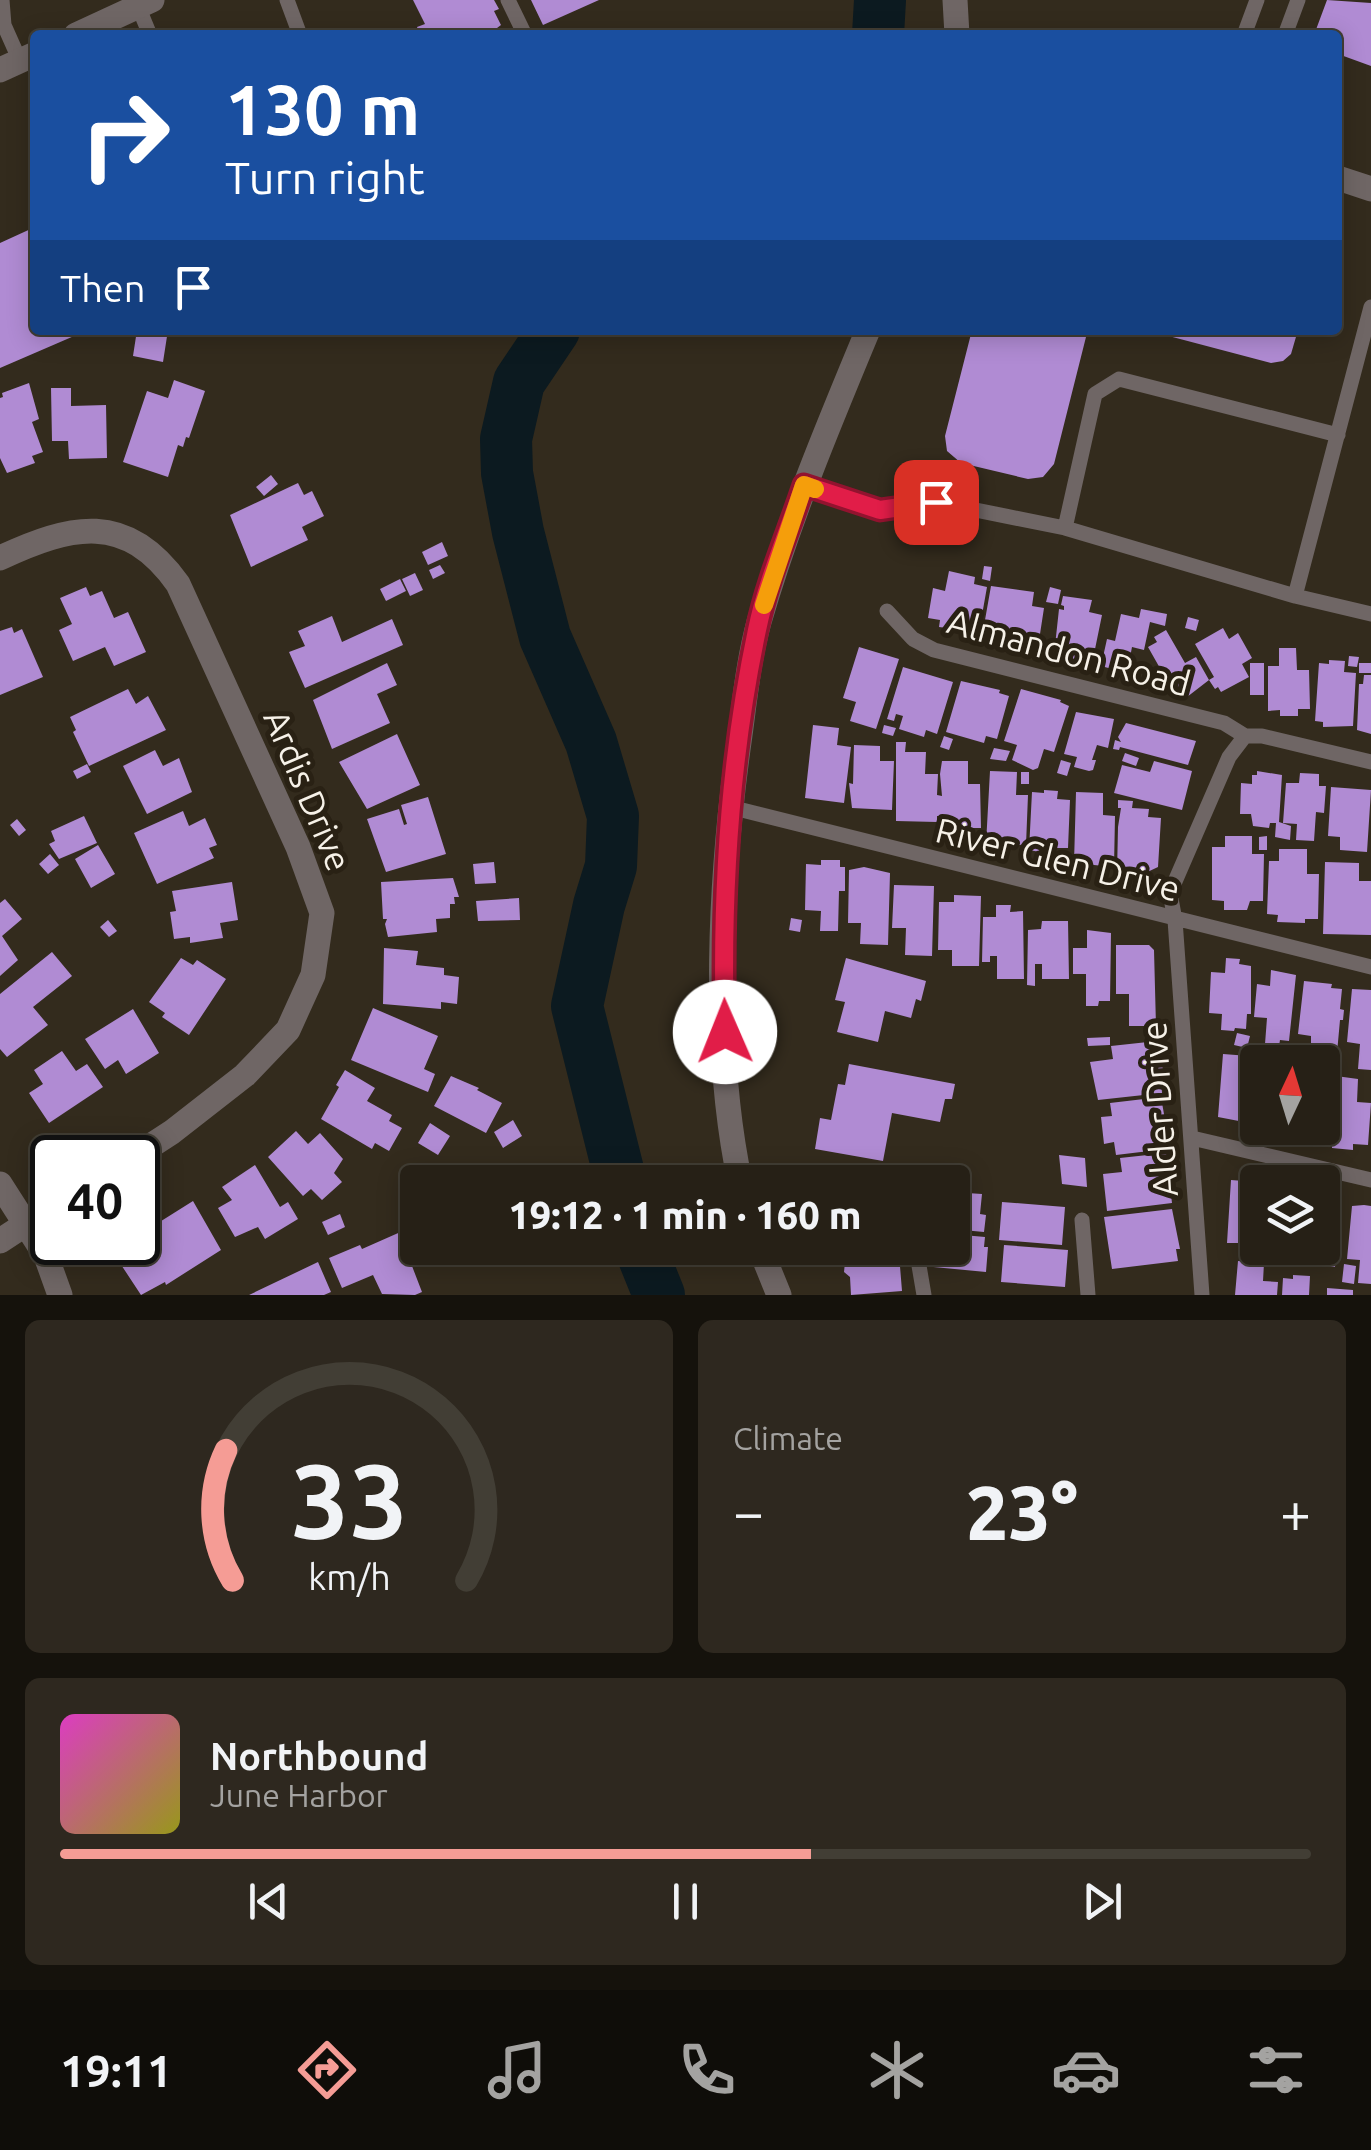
<!DOCTYPE html>
<html lang="en">
<head>
<meta charset="utf-8">
<style>
  body { margin:0; font-family:Ubuntu,sans-serif; background:#2e281f; color:#f1f3f6; height:100vh; display:flex; flex-direction:column; font-size:38px; white-space:nowrap }
  * { box-sizing:border-box; margin:0 }
  p { font-size:32px; color:#a4a3a1 }
  .icon { flex:none; width:55px; height:55px; fill:none; stroke:currentColor; stroke-width:2; stroke-linecap:round; stroke-linejoin:round }
  .map { position:relative; height:1295px; overflow:hidden }
  .side { display:flex; flex-direction:column; gap:25px; padding:25px; background:#15120c; flex:1 }
  .side>* { flex:none }
  .hud { position:absolute; left:30px; top:30px; width:1312px; height:305px; border-radius:10px; box-shadow:0 5px 25px #0003,0 0 0 2px #423e35; background:#1a4fa0; color:#fff; overflow:hidden }
  .needle { width:65px; rotate:4deg }
  .controls { position:absolute; left:1240px; top:1045px; display:grid; gap:20px }
  .controls a { display:grid; place-items:center; width:100px; height:100px; border-radius:10px; background:#262016; box-shadow:0 5px 25px #0003,0 0 0 2px #423e35; font-size:50px }
  .speed { position:absolute; left:30px; top:1135px; display:flex; gap:20px; font-size:50px; font-weight:700; text-align:center }
  .speed>* { display:grid; place-content:center; width:130px; height:130px; border-radius:50%; background:#262016; box-shadow:0 5px 25px #0003,0 0 0 2px #423e35; line-height:1 }
  .speed .limit { border:5px solid #111; border-radius:15px; background:#fff; color:#111 }
  .pin { position:absolute; display:grid; place-items:center; width:85px; height:85px; color:#fff; margin:-42px; border-radius:20px; box-shadow:0 5px 15px #0006 }
  .me { position:absolute; width:110px; margin:-55px; rotate:359deg; stroke-linejoin:round; filter:drop-shadow(0 0 8px #0008) }
  .turn { display:flex; align-items:center; gap:35px; height:210px; padding:0 30px; font-size:45px }
  .turn .icon { width:130px; height:130px; stroke-width:2.5 }
  .turn b { display:block; font-size:70px; line-height:85px }
  .then { display:flex; align-items:center; height:95px; padding:0 30px; background:#0003; gap:20px; font-size:38px }
  .big { font-size:75px; font-weight:800; line-height:1.1 }
  .side .widget { flex:1; display:flex; flex-direction:column; justify-content:center; gap:15px; min-width:0; padding:0 35px; border-radius:15px; background:#2e281f }
  .side .dial { align-items:center; gap:0 }
  .dial svg { height:260px; overflow:visible; fill:none; stroke:#423e35; stroke-width:7; stroke-linecap:round; text-anchor:middle }
  .dial text { fill:#f1f3f6; stroke:none }
  .song { display:flex; align-items:center; gap:30px }
  .cover { width:120px; height:120px; border-radius:15px; background:linear-gradient(135deg,hsl(310 70% 55%),hsl(60 70% 35%)) }
  .played { height:10px; border-radius:5px; background:linear-gradient(90deg,#f59c95 60%,#423e35 60%) }
  .keys { display:flex; justify-content:space-around; direction:ltr }
  .heat { display:flex; justify-content:space-between; align-items:center; font-size:55px; direction:ltr }
  .side .tiles { flex:1; display:grid; gap:25px; grid-template-columns:1fr 1fr }
  .widget:last-child { grid-column:span 2 }
  .trip { position:absolute; left:400px; top:1165px; width:570px; height:100px; border-radius:10px; background:#262016; box-shadow:0 5px 25px #0003,0 0 0 2px #423e35; font-weight:800; line-height:100px; text-align:center }
  .tabs { display:flex; height:160px; justify-content:space-around; align-items:center; background:#0f0d09; color:#a4a3a1 }
  .tabs .icon { width:70px; height:70px }
  .tabs .on { color:#f59c95 }
  .tabs b { font-size:45px; color:#f1f3f6 }
  .map>svg:first-child { display:block }
  .lines { fill:none; stroke-linecap:round; stroke-linejoin:round }
  .river { stroke:#0c1a20; stroke-width:52 }
  .building { fill:#b08bd3 }
  .service { stroke:#6f6665; stroke-width:15 }
  .minor { stroke:#6f6665; stroke-width:25 }
  .tertiary { stroke:#6f6665; stroke-width:25 }
  .route-casing { stroke:#92132f; stroke-width:25 }
  .route { stroke:#e11d48; stroke-width:18 }
  .slow { stroke:#f59e0b; stroke-width:18 }
  .labels { text-anchor:middle; dominant-baseline:central; stroke-width:10; stroke-linejoin:round; paint-order:stroke }
  .street-label { font-size:35px; fill:#f6f1e8; stroke:#292114 }
</style>
</head>
<body>
<div class="map">
<svg width="1371" height="1295" viewBox="0 0 1371 1295">
  <rect width="100%" height="100%" fill="#332b1d"/>
  <g class="lines">
    <path class="river" d="M878,35L880,0
      M554,330L519,382L506,439L507,473L518,532L545,637L591,742L613,816L611,866L599,905L577,1006L621,1182
      M640,1248L659,1295"/>
  </g>
  <path class="building" d="M413,0H494L499,9L494,11L501,25L497,28L500,35H420L417,27L425,24Z
    M531,0H599L543,25Z
    M1327,0L1371,3V66L1338,54V35H1314Z
    M35,227V330H88L0,368V243Z
    M137,330H168L163,362L133,356Z
    M972,330H1099L1086,337L1054,464L1043,477L1028,479L961,463L947,451L945,436Z
    M1146,330H1298L1291,354L1283,361L1271,363Z
    M174,380L205,391L189,438L186,437L183,447L178,445L168,477L123,462L147,391L168,398Z
    M29,383L39,419L32,422L43,452L32,456L35,463L7,473L0,458V398L3,397L2,393Z
    M51,388H71V406L106,405L107,458L69,459L68,441H52Z
    M271,475L278,484L264,496L256,487Z
    M298,483L304,495L312,491L324,516L302,527L308,540L251,567L230,515Z
    M442,542L448,556L428,565L422,552Z
    M440,565L445,573L433,579L429,570Z
    M984,566L992,567L990,581L982,579Z
    M949,571L975,577L974,584L987,587L979,632L939,627L940,620L928,618L933,588L945,591Z
    M415,573L423,590L410,596L402,579Z
    M400,579L406,591L386,601L380,589Z
    M991,586L1034,592L1032,606L1044,608L1038,647L1024,645L1021,649L992,644L993,639L982,637Z
    M86,587L90,596L102,591L114,618L128,612L146,652L114,666L105,647L73,661L59,630L72,624L60,598Z
    M1050,587L1061,590L1058,604L1046,602Z
    M1063,596L1092,600L1089,612L1102,615L1094,654L1082,652L1081,660L1054,655L1059,609L1064,610V606L1061,605Z
    M1141,609L1167,614L1165,626L1150,622L1144,650L1132,647L1127,673L1101,666L1107,639L1115,641L1121,614L1139,618Z
    M332,616L342,642L392,619L403,645L305,688L289,652L305,646L298,631Z
    M1188,617L1199,620L1196,631L1185,628Z
    M12,627L14,633L22,629L43,677L0,695V631Z
    M1223,628L1229,639L1238,633L1252,658L1242,664L1249,677L1221,692L1218,687L1215,689L1209,680L1214,677L1195,644Z
    M1166,630L1185,663L1196,657L1209,680L1187,697L1184,691L1174,693L1148,647L1157,642L1154,637Z
    M859,647L899,659L876,729L850,721L856,702L843,698Z
    M1279,648H1296L1297,670H1309L1310,709H1298V716H1280V710L1268,711V666H1279Z
    M1349,656L1359,657L1357,667L1348,666Z
    M1329,660L1345,661L1344,672L1356,673L1353,726L1323,727V722L1315,721L1319,663L1329,664Z
    M387,663L397,685L377,694L390,723L332,749L313,700Z
    M1250,663H1264V695H1250Z
    M1359,663H1371V673H1359Z
    M903,667L953,682L937,734L926,730L924,737L899,729L903,716L896,714L894,721L887,719Z
    M1364,675H1371V734L1357,730L1359,684H1363Z
    M961,681L1000,690L999,693L1009,696L997,739L986,736L984,743L946,732Z
    M128,689L136,704L148,696L166,730L89,766L73,732L76,730L70,717Z
    M1021,689L1061,700L1060,702L1069,706L1054,752L1044,749L1038,768L1033,770L1012,760L1017,745L1004,741Z
    M1076,712L1114,719L1108,748L1097,745L1092,760H1096L1093,770L1089,771L1074,767L1077,757L1064,754Z
    M1126,723L1196,741L1188,765L1120,747L1119,750L1113,749L1115,740L1121,742L1118,737Z
    M813,725L839,728L837,745L851,747L844,803L805,798Z
    M884,725L896,728L893,736L882,733Z
    M397,734L420,785L367,809L339,762Z
    M944,736L953,739L949,750L940,747Z
    M896,742H906L905,752H926L925,774H938L937,795L942,796L940,774L942,761H968V784H980L981,828H943L942,816H937V822L896,821Z
    M854,745L880,746V761H894L892,810L852,808L849,783L853,784Z
    M994,748L1010,751L1006,761L990,759Z
    M155,750L163,766L179,758L192,792L147,814L123,766Z
    M1125,753L1139,758L1136,766L1122,761Z
    M1061,760L1071,763L1067,776L1057,773Z
    M1154,761L1192,771L1182,810L1114,793L1122,765L1150,772Z
    M87,764L91,772L77,779L73,771Z
    M990,771L1017,772L1016,795H1028L1026,845L986,844Z
    M1257,771L1282,775L1279,822L1291,826L1290,840L1275,837L1276,823H1270L1269,828L1253,826L1251,814H1240L1241,783L1252,784V775H1257Z
    M1021,772H1029V784H1021Z
    M1300,773L1319,774V786H1326L1324,813L1316,812L1314,841L1296,840L1297,824L1283,823L1286,783H1299Z
    M1331,787L1371,790L1367,852L1340,850V837L1328,836Z
    M1044,790L1058,791L1057,799L1070,800L1068,848H1056V855L1029,850L1032,792L1044,793Z
    M1076,792L1103,793V815L1115,816L1114,867L1074,863Z
    M428,797L446,854L386,872L367,819L399,809L404,825L407,824L401,805Z
    M1118,800L1133,801L1132,808L1149,809L1148,817L1161,818L1158,867L1141,875V879L1121,878V873H1117L1118,827L1121,808H1118Z
    M183,811L189,826L205,818L217,845L209,848L214,858L157,884L134,833Z
    M84,816L97,843L59,859L49,844L55,841L51,831Z
    M17,819L26,830L19,836L10,825Z
    M1225,836H1252V854H1264L1263,901H1250L1247,910H1224V901L1212,900V847H1225Z
    M1267,836V850H1259V837Z
    M98,845L115,874L91,888L75,859Z
    M1279,849H1307V874H1319L1318,919H1305V923L1277,922L1278,915L1267,914L1269,861H1279Z
    M50,854L59,865L48,874L39,864Z
    M821,860H840V867H845V891H839L838,931H820L821,911L805,910L806,864L821,865Z
    M494,862L496,883L475,884L473,864Z
    M1325,862L1359,863V881H1371V935L1323,934Z
    M864,867L890,873L888,945L860,944L861,923H848L849,870Z
    M453,878L459,897H454L455,904H450V918L436,919L437,932L388,937L385,924L387,919H383L381,882Z
    M232,882L238,920L220,923L223,938L190,943V937L174,939L170,912L176,911L172,891Z
    M894,885L934,886L932,956L905,955L906,928H892Z
    M954,895L981,896L979,966H952V950H938L939,902H954Z
    M519,898L520,920L478,921L476,901Z
    M5,899L22,919L2,936L18,960L0,976V903Z
    M996,905H1011L1010,912L1023,911L1024,979H997V956H990V962H982L983,917H996Z
    M791,918L802,920L800,932L789,930Z
    M108,920L117,931L109,937L100,927Z
    M1042,921H1068L1069,979H1042V964H1035V986L1027,985L1028,930L1041,929Z
    M1087,930L1111,933L1110,1001H1099L1098,1006H1086V974H1073V948H1087Z
    M1116,945H1149L1154,950L1156,1026H1129V994H1116Z
    M384,948L418,951L416,965L444,968V975L459,977L457,1004L441,1002V1009L383,1004Z
    M52,952L72,976L33,1007L48,1025L7,1057L0,1049V994Z
    M181,958L193,965L197,960L226,979L189,1035L162,1017L165,1013L149,1002Z
    M846,958L926,981L921,1001L916,999L911,1018L885,1011L878,1042L837,1032L845,1002L835,1000Z
    M1226,958L1240,959L1239,964L1251,966V1014H1247L1246,1029L1235,1028L1234,1031L1221,1030L1222,1014L1209,1013L1211,972L1225,973Z
    M1271,970L1296,975L1289,1041L1280,1040L1279,1046L1265,1044L1267,1018L1254,1017L1257,984L1270,986Z
    M1304,981L1332,984L1331,988L1342,989L1340,1009L1344,1010L1343,1020H1340L1337,1053L1325,1052L1324,1057L1311,1056V1036L1298,1034Z
    M1352,989L1371,990V1070L1358,1069L1360,1044L1347,1042Z
    M373,1008L438,1036L424,1069L435,1074L428,1092L351,1060Z
    M133,1009L159,1053L126,1074L118,1060L105,1069L85,1039Z
    M1237,1033L1250,1036L1247,1048L1234,1045Z
    M1110,1037V1045L1088,1046L1087,1038Z
    M1157,1041L1165,1079L1161,1080L1162,1093L1098,1100L1090,1062L1113,1059L1111,1046Z
    M62,1051L76,1071L87,1064L103,1087L49,1123L29,1093L43,1084L34,1070Z
    M1223,1054L1249,1056L1247,1074L1258,1075V1118L1244,1117V1122L1218,1117Z
    M849,1064L955,1084L952,1099H945L940,1122L892,1113L883,1161L815,1149L820,1118L831,1120L838,1084L845,1085Z
    M345,1070L375,1088L367,1101L392,1115L389,1121L402,1128L389,1151L375,1143L372,1149L321,1119L339,1087L336,1085Z
    M451,1076L479,1088L477,1090L502,1103L486,1133L434,1106Z
    M1336,1076L1358,1079L1357,1102L1371,1103L1368,1145L1353,1144V1150L1332,1148V1142L1320,1141L1324,1085L1335,1086Z
    M1161,1097L1168,1137H1165L1166,1149L1116,1155L1114,1142L1104,1144L1101,1117L1112,1116L1110,1103Z
    M513,1120L522,1136L503,1148L494,1132Z
    M430,1123L450,1136L438,1155L418,1143Z
    M1282,1128H1315L1314,1138H1284Z
    M296,1131L308,1144L320,1133L343,1159L334,1173L342,1182L322,1200L311,1189L303,1196L268,1157Z
    M1166,1153L1172,1203L1107,1211L1103,1174L1122,1172L1120,1158Z
    M1059,1155L1085,1158L1087,1187L1062,1184Z
    M255,1165L280,1207L288,1202L298,1219L265,1239L258,1227L235,1237L218,1208L232,1200L222,1187Z
    M874,1173L875,1182H812L811,1178Z
    M1244,1177L1276,1180V1182H1258V1248H1269L1265,1256L1239,1252L1240,1243H1227L1231,1180L1244,1181Z
    M952,1192L982,1194L980,1214L986,1215L984,1232L952,1229Z
    M1322,1194H1327V1199L1339,1200L1335,1267L1296,1265L1297,1248H1322Z
    M193,1201L221,1250L166,1285L165,1282L141,1295L114,1254L138,1242V1239L159,1225L158,1223Z
    M1002,1202L1065,1207L1062,1245L999,1240Z
    M418,1203V1219L407,1223L401,1210Z
    M1364,1205L1371,1206V1284L1358,1283L1360,1260L1347,1259L1352,1206Z
    M1172,1209L1180,1249H1176L1178,1261L1112,1269L1104,1217Z
    M340,1214L345,1227L328,1235L322,1222Z
    M405,1230L417,1264L412,1266L422,1292L415,1295L382,1294L373,1275L342,1288L329,1258L360,1245L362,1249Z
    M952,1234L985,1237L984,1247H988L986,1272L923,1266L925,1248H952Z
    M1004,1245L1068,1250L1065,1287L1001,1282Z
    M830,1248H880V1250L830,1255Z
    M1283,1248H1290V1265H1282Z
    M899,1254L902,1291L851,1295L850,1277L844,1272L845,1262L849,1258Z
    M1238,1261L1264,1263L1263,1281L1278,1282L1277,1295H1235Z
    M318,1262L331,1292L324,1295H249Z
    M1344,1264L1356,1266L1354,1284L1342,1282Z
    M1293,1275L1310,1276L1309,1295H1282L1283,1278L1293,1279Z
    M1327,1288L1353,1290V1295H1327Z"/>
  <g class="lines">
    <path class="service" d="M2,0L4,25L20,61
      M287,0L300,35
      M508,0L525,35
      M138,6L150,35
      M1244,35L1257,0
      M1285,35L1298,0
      M804,485L880,510L936,502L1065,528L1295,596L1371,307
      M1065,528L1095,394L1119,379L1338,435
      M1295,596L1371,614
      M887,611L913,639L934,650L1224,723L1245,736
      M1245,736H1262L1371,762
      M730,807L1371,967
      M1192,1138L1371,1180
      M1082,1220L1088,1295
      M916,1248L924,1295
      M1202,1295L1175,920L1170,893L1229,757L1245,736"/>
    <path class="minor" d="M0,558C71,525 126,511 178,584L298,847L322,913L313,975L288,1030L245,1075L172,1132L132,1158
      M0,1184L46,1256L60,1295
      M0,1241L52,1207"/>
    <path class="tertiary" d="M955,0L957,35
      M76,35L152,0
      M0,70L35,54
      M1338,178L1371,189
      M740,1182C711,1044 720,875 740,735C745,698 749,658 759,622C788,522 828,426 868,330
      M760,1248L779,1295"/>
  </g>
  <g class="lines">
    <defs>
      <path id="route" d="M725,1032C721,897 729,762 757,630C767,581 788,533 804,485L880,510L936,502"/>
    </defs>
    <use href="#route" class="route-casing"/>
    <use href="#route" class="route"/>
    <path class="slow" d="M764,605L804,485L815,489"/>
  </g>
  <g class="labels">
    <g class="street-label">
      <text transform="translate(1069 652) rotate(15)">Almandon Road</text>
      <text transform="translate(308 790) rotate(67)">Ardis Drive</text>
      <text transform="translate(1058 859) rotate(14)">River Glen Drive</text>
      <text transform="translate(1159 1109) rotate(-94)">Alder Drive</text>
    </g>
  </g>
</svg>
<div class="controls">
<a><svg class="needle" viewBox="-14 -14 28 28"><path d="M0-13l5 13h-10z" fill="#e53935"/><path d="M0 13l5-13h-10z" fill="#a4a3a1"/></svg></a>
<a><svg class="icon" aria-label="layers" viewBox="0 0 24 24"><path d="M12 4l9 5-9 5-9-5zM3 14l9 5 9-5"/></svg></a>
</div>
<div class="speed"><div class="limit">40</div></div>
<div class="pin" style="left:936px;top:502px;background:#d93025"><svg class="icon" aria-label="arrive" viewBox="0 0 24 24"><path d="M6 21V4h12l-3 4 3 4H6"/></svg></div>
<svg class="me" style="left:725px;top:1032px" viewBox="-20 -20 40 40"><circle r="19" fill="#fff"/><path d="M0-13L10 11 0 6-10 11z" fill="#e11d48"/></svg>
<div class="trip">19:12 · 1 min · 160 m</div>
<div class="hud">
<div class="turn"><svg class="icon" aria-label="right" viewBox="0 0 24 24"><path d="M7 20v-9h11M14 6l5 5-5 5"/></svg><div><b>130 m</b>Turn right</div></div>
<div class="then">Then<svg class="icon" aria-label="arrive" viewBox="0 0 24 24"><path d="M6 21V4h12l-3 4 3 4H6"/></svg></div>
</div>
</div>
<section class="side">
<div class="tiles">
<div class="widget dial"><svg viewBox="0 0 100 80">
<path d="M14 69A42 42 0 1 1 86 69"/>
<path d="M14 69A42 42 0 0 1 12 29" stroke="#f59c95"/>
<text x="50" y="56" font-size="32" font-weight="700">33</text>
<text x="50" y="72" font-size="11">km/h</text>
</svg></div>
<div class="widget"><p>Climate</p>
<div class="heat"><a>−</a><b class="big">23°</b><a>+</a></div>
</div>
<div class="widget">
<div class="song"><i class="cover"></i><div><b>Northbound</b><p>June Harbor</p></div></div>
<div class="played"></div>
<div class="keys"><svg class="icon" aria-label="previous" viewBox="0 0 24 24"><path d="M18 5L8 12l10 7zM5 5v14"/></svg><svg class="icon" aria-label="pause" viewBox="0 0 24 24"><path d="M8 5v14M16 5v14"/></svg><svg class="icon" aria-label="next" viewBox="0 0 24 24"><path d="M6 5l10 7-10 7zM19 5v14"/></svg></div>
</div>
</div>
</section>
<nav class="tabs">
<b>19:11</b>
<svg class="icon on" aria-label="directions" viewBox="0 0 24 24"><path d="M12 3l9 9-9 9-9-9zM9 14v-3h6M13 9l2 2-2 2"/></svg>
<svg class="icon" aria-label="music" viewBox="0 0 24 24"><path d="M9 18V5l10-2v13"/><circle cx="6" cy="18" r="3"/><circle cx="16" cy="16" r="3"/></svg>
<svg class="icon" aria-label="phone" viewBox="0 0 24 24"><path d="M5 4h4l2 5-3 2q2 4 5 5l2-3 5 2v4C11 20 4 13 5 4z"/></svg>
<svg class="icon" aria-label="climate" viewBox="0 0 24 24"><path d="M12 3v18M4 7l16 10M4 17L20 7"/></svg>
<svg class="icon" aria-label="car" viewBox="0 0 24 24"><path d="M5 17H2v-5l4-1 3-4h7l3 4 3 1v5h-3M9 17h6M6 11h13"/><circle cx="7" cy="17" r="2"/><circle cx="17" cy="17" r="2"/></svg>
<svg class="icon" aria-label="filters" viewBox="0 0 24 24"><path d="M4 7h16M4 17h16"/><circle cx="9" cy="7" r="2"/><circle cx="15" cy="17" r="2"/></svg>
</nav>
</body>
</html>
